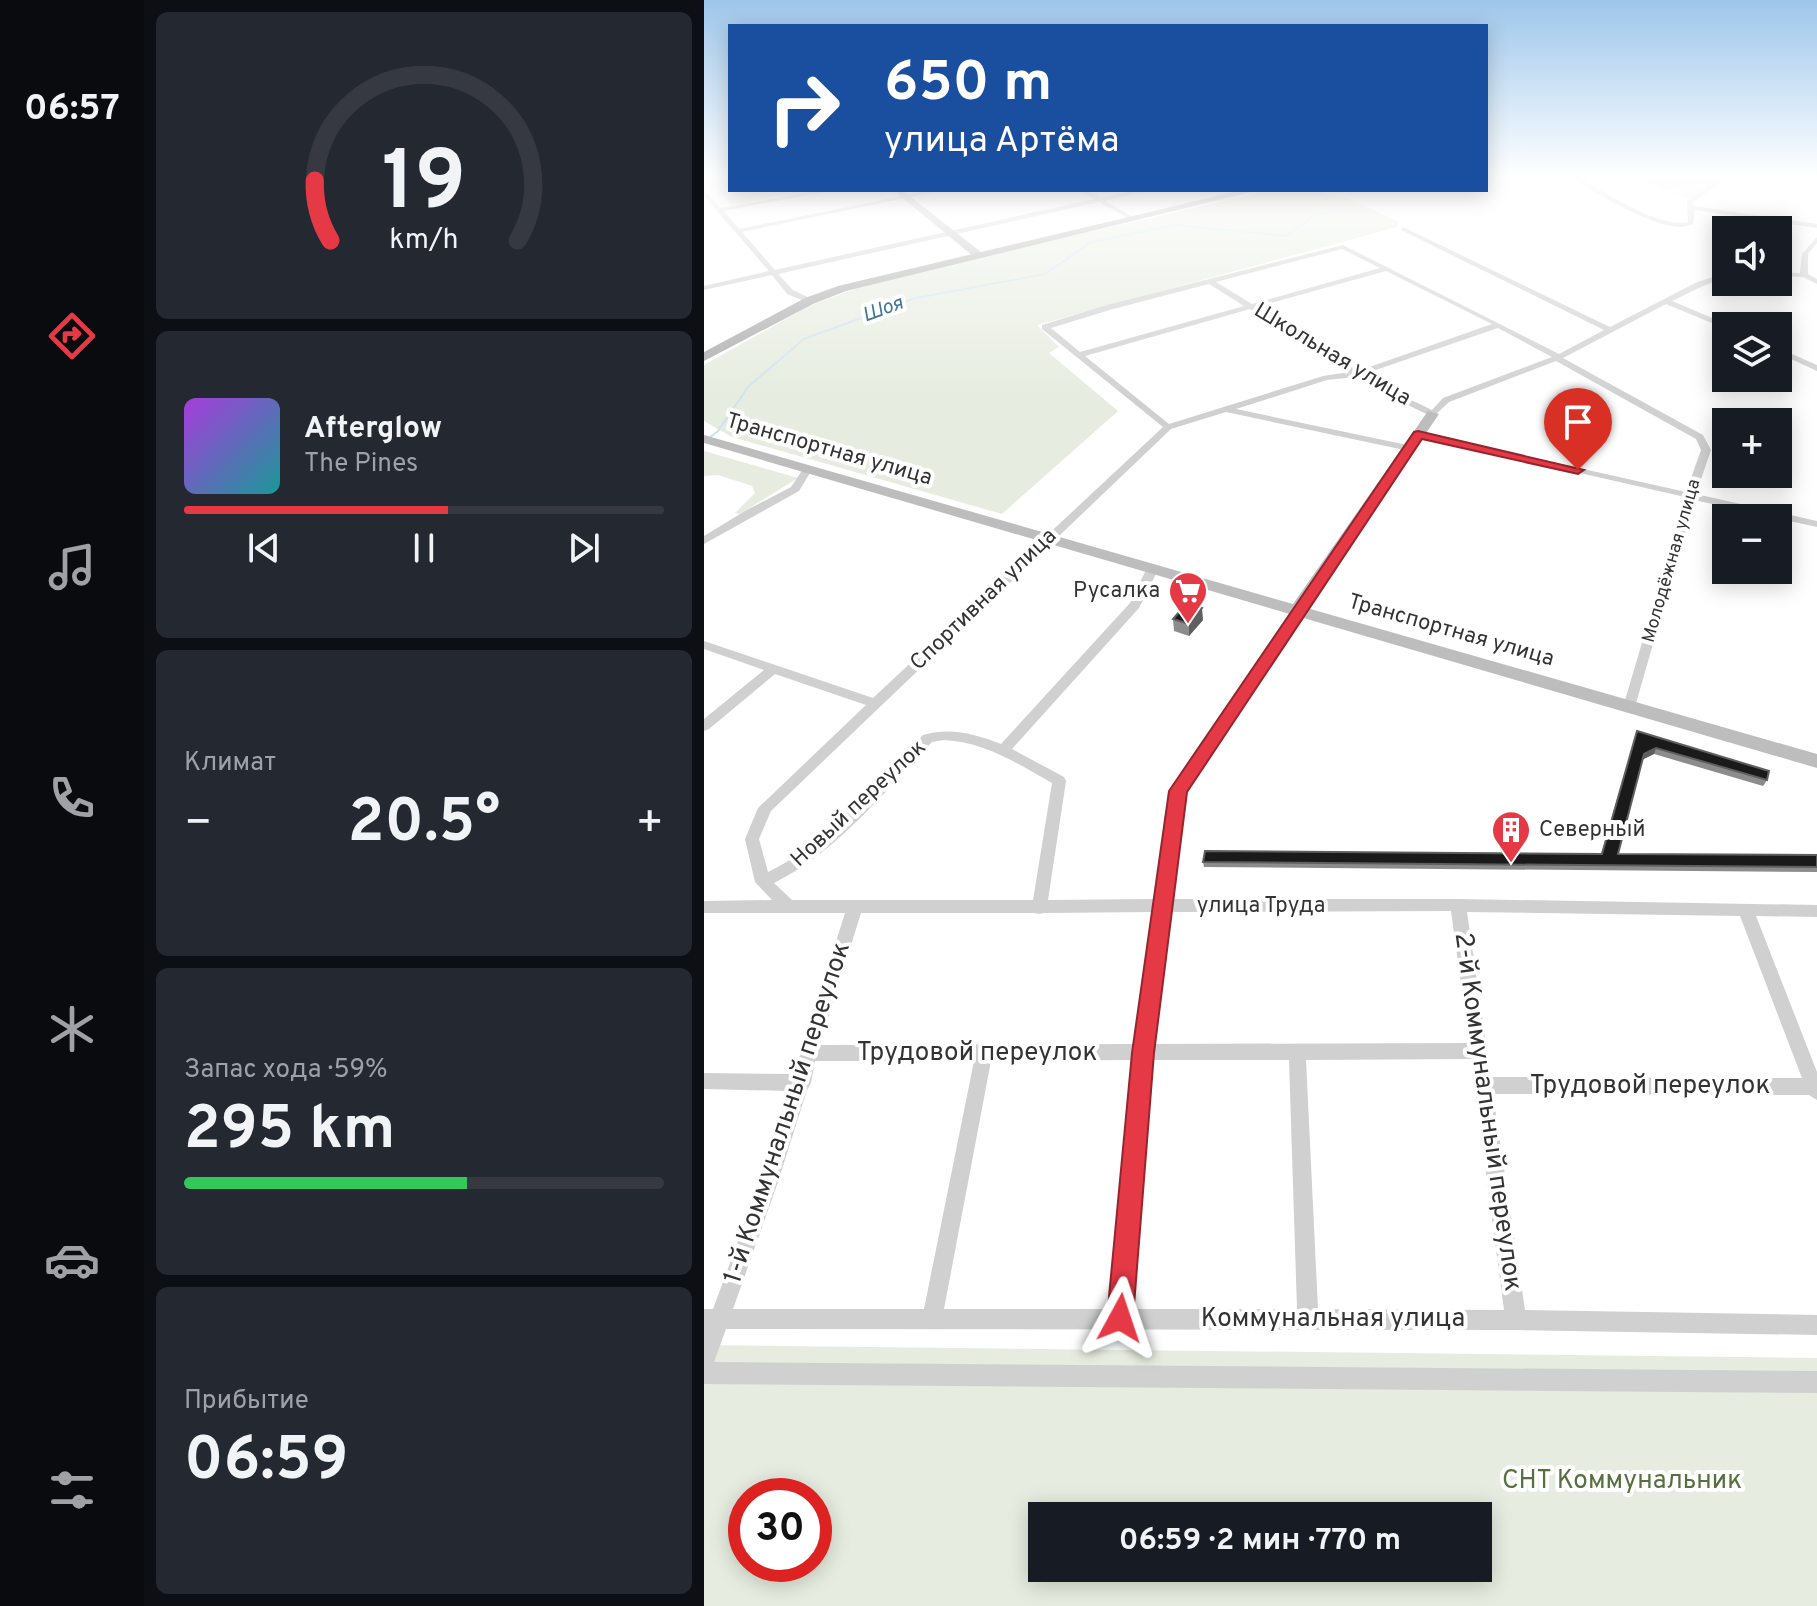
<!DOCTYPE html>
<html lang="ru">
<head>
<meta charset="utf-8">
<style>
  body { margin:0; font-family:Overpass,sans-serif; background:#242831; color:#f1f3f6; height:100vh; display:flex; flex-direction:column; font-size:30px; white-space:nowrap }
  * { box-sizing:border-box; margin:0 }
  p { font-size:26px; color:#9ea1a6 }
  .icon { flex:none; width:44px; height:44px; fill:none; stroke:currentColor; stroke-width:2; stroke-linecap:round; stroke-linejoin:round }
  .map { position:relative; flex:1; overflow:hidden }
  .details { display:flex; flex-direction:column; gap:12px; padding:12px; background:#0d0f14; width:560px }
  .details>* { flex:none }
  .top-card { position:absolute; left:24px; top:24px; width:760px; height:168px; border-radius:0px; box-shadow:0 4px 20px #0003; background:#1a4fa0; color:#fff; overflow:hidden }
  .controls { position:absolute; left:1008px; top:216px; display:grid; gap:16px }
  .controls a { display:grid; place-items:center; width:80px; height:80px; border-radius:0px; background:#171b24; box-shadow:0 4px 20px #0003; font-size:40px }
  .speed { position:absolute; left:24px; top:1478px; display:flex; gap:16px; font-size:40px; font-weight:700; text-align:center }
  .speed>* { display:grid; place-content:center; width:104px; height:104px; border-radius:50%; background:#171b24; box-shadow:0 4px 20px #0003; line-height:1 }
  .speed .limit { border:12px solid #d22; background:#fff; color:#111 }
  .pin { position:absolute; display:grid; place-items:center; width:68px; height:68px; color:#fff; margin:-82px -34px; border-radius:50% 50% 50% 0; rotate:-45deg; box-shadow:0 0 8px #0007 }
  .pin .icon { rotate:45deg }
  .me { position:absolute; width:88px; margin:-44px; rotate:5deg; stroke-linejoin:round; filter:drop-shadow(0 0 6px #0008) }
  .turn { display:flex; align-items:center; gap:28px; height:168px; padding:0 24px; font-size:36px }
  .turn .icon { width:104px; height:104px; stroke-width:2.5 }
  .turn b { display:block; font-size:56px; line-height:68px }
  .big { font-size:60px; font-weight:700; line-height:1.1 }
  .details .tile { flex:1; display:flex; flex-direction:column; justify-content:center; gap:12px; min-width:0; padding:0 28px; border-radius:12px; background:#242831 }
  .details .dial { align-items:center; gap:0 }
  .dial svg { height:208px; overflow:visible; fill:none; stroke:#363941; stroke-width:7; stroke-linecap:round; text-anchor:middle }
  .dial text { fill:#f1f3f6; stroke:none }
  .song { display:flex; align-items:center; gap:24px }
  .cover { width:96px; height:96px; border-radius:12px; background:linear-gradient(135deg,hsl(280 70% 55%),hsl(180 70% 35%)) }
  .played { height:8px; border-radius:4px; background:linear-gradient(90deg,#e63946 55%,#363941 55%) }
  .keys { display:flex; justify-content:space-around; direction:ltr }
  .heat { display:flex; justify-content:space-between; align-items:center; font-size:44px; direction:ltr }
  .charge { height:12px; border-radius:6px; background:linear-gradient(90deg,#34c759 59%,#363941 0) }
  .trip { position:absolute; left:324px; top:1502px; width:464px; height:80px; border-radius:0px; background:#171b24; box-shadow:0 4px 20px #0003; font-weight:700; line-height:80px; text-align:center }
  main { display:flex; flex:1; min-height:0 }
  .menu { display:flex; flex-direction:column; width:144px; justify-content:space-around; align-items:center; background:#090b0e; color:#9ea1a6 }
  .menu .icon { width:56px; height:56px }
  .menu .on { color:#e63946 }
  .menu b { font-size:36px; color:#f1f3f6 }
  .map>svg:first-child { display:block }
  .green { fill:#e6ecdf; fill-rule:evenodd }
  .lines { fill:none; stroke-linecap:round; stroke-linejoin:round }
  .stream { stroke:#cfe2ee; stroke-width:2 }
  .street { fill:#d0d0d0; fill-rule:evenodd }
  .secondary { fill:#bdbdbd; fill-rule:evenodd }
  .primary { fill:#ababab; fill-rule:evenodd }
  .wall { fill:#8c8c8c }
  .shaded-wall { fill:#5f5f5f }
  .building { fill:#1a1a1a; stroke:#5f5f5f; stroke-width:2 }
  .route { fill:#e63946; stroke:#96252e; stroke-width:2 }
  .labels { text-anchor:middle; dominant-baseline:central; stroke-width:8; stroke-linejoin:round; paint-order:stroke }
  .far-street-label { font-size:18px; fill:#333; stroke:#fff }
  .far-water-label { font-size:20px; font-style:italic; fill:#3f7597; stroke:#fff }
  .street-label { font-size:22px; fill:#333; stroke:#fff }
  .poi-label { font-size:22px; fill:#333; stroke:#fff; text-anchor:end }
  .near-street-label { font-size:26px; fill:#333; stroke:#fff }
  .near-park-label { font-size:26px; fill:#56703f; stroke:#fff }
</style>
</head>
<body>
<main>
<nav class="menu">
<b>06:57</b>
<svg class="icon on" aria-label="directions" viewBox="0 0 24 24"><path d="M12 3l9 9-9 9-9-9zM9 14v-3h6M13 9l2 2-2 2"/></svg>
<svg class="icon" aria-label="music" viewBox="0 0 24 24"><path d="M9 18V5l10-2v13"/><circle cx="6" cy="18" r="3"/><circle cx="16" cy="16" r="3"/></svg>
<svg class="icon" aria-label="phone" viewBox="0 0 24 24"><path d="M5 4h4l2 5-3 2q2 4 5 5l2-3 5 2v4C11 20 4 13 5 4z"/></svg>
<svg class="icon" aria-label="climate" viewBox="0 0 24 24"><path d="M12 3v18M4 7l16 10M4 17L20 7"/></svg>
<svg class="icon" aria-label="car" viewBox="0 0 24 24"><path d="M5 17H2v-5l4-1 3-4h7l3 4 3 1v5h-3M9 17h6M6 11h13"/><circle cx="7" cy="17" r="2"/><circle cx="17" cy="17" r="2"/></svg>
<svg class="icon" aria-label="filters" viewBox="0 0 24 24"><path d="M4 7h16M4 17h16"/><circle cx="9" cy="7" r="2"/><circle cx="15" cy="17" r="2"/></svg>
</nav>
<section class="details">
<div class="tile dial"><svg viewBox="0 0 100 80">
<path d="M14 69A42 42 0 1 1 86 69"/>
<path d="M14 69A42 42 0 0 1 8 46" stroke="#e63946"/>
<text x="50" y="56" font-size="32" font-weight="700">19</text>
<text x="50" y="72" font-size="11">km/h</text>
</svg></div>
<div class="tile">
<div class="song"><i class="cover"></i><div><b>Afterglow</b><p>The Pines</p></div></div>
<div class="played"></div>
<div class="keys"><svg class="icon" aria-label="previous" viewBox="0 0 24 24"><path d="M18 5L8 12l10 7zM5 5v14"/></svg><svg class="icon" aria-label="pause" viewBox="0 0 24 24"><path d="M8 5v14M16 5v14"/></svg><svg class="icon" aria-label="next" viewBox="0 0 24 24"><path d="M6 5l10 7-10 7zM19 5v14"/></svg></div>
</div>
<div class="tile"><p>Климат</p>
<div class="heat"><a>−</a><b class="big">20.5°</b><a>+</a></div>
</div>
<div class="tile"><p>Запас хода · 59%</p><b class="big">295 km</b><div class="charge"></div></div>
<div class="tile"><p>Прибытие</p><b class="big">06:59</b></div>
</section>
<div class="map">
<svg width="1113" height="1606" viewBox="0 0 1113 1606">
  <rect width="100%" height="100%" fill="#fff"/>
  <path class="green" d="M0,175H26V190H109L27,205Z
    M930,175H1020L985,200Z
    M570,190C628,190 644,197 695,222L693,227L333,325L355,347L345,353L414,411L298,514L28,437L0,421V365L105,306L154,288L244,264Z
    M0,451L94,478L36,514L31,513L51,493L48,486L14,475L0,476Z
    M0,1345L1113,1358V1606H0ZM42,1496H110V1564H42ZM338,1516H774V1568H338Z"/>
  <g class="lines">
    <path class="stream" d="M0,442L14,431L44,387L100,339L212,298L341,274L387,242L471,225L582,236L611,215L639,208L611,190"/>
    <path class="street" d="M865,175H872C898,190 954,229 984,222L983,201L1011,181L961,189L930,175H938L962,185L1027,175L988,203L990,206L1113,224V228L991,210L989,224C988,225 978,227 977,227C949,228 887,191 865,175Z
      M0,190L17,208L117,190H130L20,211L35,229L228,190H240L38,232L71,270L390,199L375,190H382L397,198L433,190H444L401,201L431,218L429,221L395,202L74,274L89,290L108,299V303H105L83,294L68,275L0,290V286L65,271L0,196Z
      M699,227L906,327L993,282L1022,273V277L999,286L968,301L1025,325L1022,326V329L962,304L859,358L999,435L1007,450L992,494L1113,521V527L990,500L931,707L925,711L919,707L981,497L709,435L714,432L982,492L997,450L992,439L852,361L745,402L729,417L676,392L652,377L623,380L532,409L708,446V450L705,451L522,412L467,429L67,811L55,839L64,872C126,842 172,783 219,735C247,727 271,734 297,744L426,603L442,570L448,567L454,570L435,608L308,749L360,777L362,781L344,900L452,899L467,791L588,609H596L598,612L481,792L467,899H754L1113,905V917L1052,916L1113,1072V1100L1105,1095L789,1094L821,1310L1113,1315V1335L812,1330L22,1329L10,1362L1113,1371V1393L0,1384V1309H9L56,1182L85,1091L0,1089V1073L90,1074L141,913H0V901L68,900L51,882L41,839L54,808L162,705L71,674L5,729L0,731V719L60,670L0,649V641L169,698L459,427L338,329V325L403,305L639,245L855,354L900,330L697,230ZM638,249L676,268L548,304L512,282ZM682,271L788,324L654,371L553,307ZM505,284L540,306L376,352L347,328L409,309ZM546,309L645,372L619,376L465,424L381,356ZM794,328L848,357L739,398L728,410L682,388L660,374ZM240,740C280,742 313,763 348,783L329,900H88L70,883C134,851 179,793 228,742ZM747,911L765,1043L449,1044L466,912ZM450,912L432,1044L116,1045L157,913H330L335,914L340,913ZM763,912L1036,916L1098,1078L787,1077ZM767,1059L800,1310L614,1309L602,1060ZM430,1060L407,1309H240L287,1061ZM447,1060H585L593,1309H427ZM111,1061H270L220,1309H29L74,1182L103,1090L107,1083Z
      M1113,237V243L1104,254V274L1113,279V284L1099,277L1074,276V272L1096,273L1098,254Z
      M1074,348L1113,365V371L1074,353Z
      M101,466L109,468L95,491L0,544V536L41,511L87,487Z"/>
    <path class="secondary" d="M189,190H198L277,252V256H269Z
      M724,411L735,414L603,608L1113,754V768L0,443V435L589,604Z"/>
    <path class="primary" d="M538,190H555L142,291L109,304L0,361V352L101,298L134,286Z"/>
  </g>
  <path class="wall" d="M469,619L499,620L485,636L470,631Z
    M933,731L1063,780L1059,786L950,754L939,759L914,854L1113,855V872L500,867L499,862L897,854Z"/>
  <path class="shaded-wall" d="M498,608L499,620L485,636V624Z
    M952,748L950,754L938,760L940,754Z"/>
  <path class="building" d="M483,603L498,608L485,624L469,619Z
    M933,731L1065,771L1063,780L952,748L940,754L914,854L1113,855V867L499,862L501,851L898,854Z"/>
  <linearGradient id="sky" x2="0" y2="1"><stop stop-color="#9ec6ea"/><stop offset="0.44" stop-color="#fff"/><stop offset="1" stop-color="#fff" stop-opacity="0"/></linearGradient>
  <rect width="1113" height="400" fill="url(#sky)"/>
  <path class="route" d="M714,431L880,470L874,474L718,439L483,792L450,1053L429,1318L425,1328L416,1332L407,1328L403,1318L428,1053L465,791L710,432Z"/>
  <defs>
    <symbol id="supermarket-pin" viewBox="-11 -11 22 30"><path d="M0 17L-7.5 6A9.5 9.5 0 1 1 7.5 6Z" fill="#e63946" stroke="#fff"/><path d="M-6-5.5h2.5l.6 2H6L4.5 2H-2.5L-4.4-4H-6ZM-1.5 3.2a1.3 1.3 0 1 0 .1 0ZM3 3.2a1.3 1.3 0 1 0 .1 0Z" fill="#fff"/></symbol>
    <symbol id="building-pin" viewBox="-11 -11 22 30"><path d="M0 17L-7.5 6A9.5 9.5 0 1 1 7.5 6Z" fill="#e63946" stroke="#fff"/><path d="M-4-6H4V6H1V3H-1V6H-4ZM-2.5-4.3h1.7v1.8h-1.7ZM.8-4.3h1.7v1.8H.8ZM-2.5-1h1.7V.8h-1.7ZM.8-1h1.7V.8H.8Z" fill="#fff"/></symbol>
  </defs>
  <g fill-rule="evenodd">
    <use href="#supermarket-pin" x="462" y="569" width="44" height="60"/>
    <use href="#building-pin" x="785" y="808" width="44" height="60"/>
  </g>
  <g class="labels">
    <g class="far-street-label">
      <text transform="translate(968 561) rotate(-74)">Молодёжная улица</text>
    </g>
    <g class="far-water-label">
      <text transform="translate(179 310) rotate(-20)">Шоя</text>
    </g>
    <g class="street-label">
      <text transform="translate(628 355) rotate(31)">Школьная улица</text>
      <text transform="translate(125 450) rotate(16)">Транспортная улица</text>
      <text transform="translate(280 600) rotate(-44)">Спортивная улица</text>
      <text transform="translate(747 631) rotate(16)">Транспортная улица</text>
      <text transform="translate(155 804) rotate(-43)">Новый переулок</text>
      <text x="557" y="906">улица Труда</text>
    </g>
    <g class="poi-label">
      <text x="456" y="591">Русалка</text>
      <text x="835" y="830" text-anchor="start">Северный</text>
    </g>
    <g class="near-street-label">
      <text x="273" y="1053">Трудовой переулок</text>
      <text x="946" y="1086">Трудовой переулок</text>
      <text transform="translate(783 1112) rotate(82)">2-й Коммунальный переулок</text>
      <text transform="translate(84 1113) rotate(-72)">1-й Коммунальный переулок</text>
      <text x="629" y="1319">Коммунальная улица</text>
    </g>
    <g class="near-park-label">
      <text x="918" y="1481">СНТ Коммунальник</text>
    </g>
  </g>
</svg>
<div class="controls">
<a><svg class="icon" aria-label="sound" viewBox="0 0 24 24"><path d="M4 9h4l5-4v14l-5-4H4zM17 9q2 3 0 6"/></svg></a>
<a><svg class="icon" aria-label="layers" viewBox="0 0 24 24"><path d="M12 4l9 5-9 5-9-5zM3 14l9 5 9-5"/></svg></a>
<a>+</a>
<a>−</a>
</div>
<div class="speed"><div class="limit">30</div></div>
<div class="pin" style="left:874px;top:470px;background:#d93025"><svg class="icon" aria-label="arrive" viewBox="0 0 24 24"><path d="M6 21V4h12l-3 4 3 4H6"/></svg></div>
<svg class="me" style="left:416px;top:1318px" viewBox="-20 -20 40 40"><path d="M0-17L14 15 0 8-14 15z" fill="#e63946" stroke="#fff" stroke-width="4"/></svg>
<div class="trip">06:59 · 2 мин · 770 m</div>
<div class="top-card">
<div class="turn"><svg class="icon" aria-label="right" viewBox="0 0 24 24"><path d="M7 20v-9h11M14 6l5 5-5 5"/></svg><div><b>650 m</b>улица Артёма</div></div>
</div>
</div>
</main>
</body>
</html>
